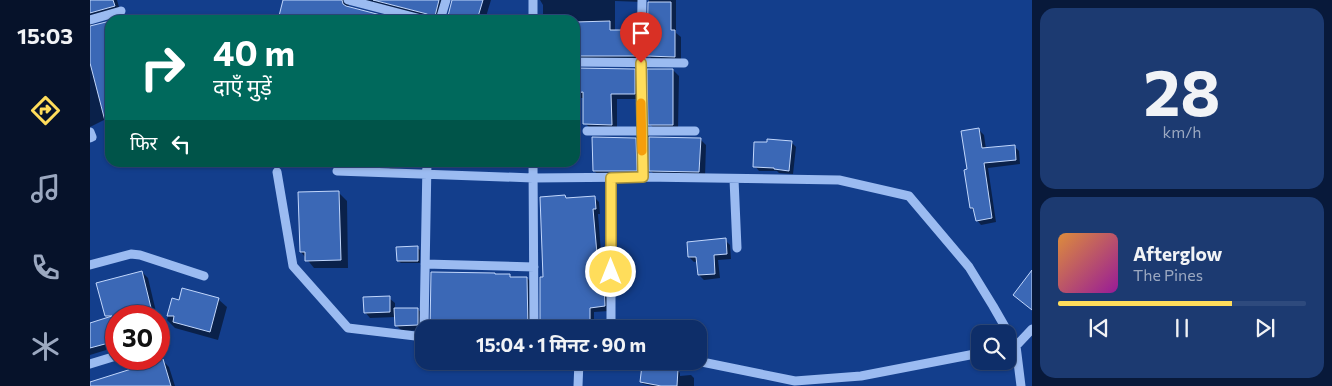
<!DOCTYPE html>
<html lang="hi">
<head>
<meta charset="utf-8">
<style>
  body { margin:0; font-family:Commissioner,"Noto Sans Devanagari",sans-serif; background:#1c3a71; color:#f1f3f6; height:100vh; display:flex; flex-direction:column; font-size:19px; white-space:nowrap }
  * { box-sizing:border-box; margin:0 }
  p { font-size:16px; color:#9ba8c0 }
  .icon { flex:none; width:28px; height:28px; fill:none; stroke:currentColor; stroke-width:2; stroke-linecap:round; stroke-linejoin:round }
  .map { position:relative; flex:1; overflow:hidden }
  .panel { display:flex; flex-direction:column; gap:8px; padding:8px; background:#08193a; width:300px }
  .panel>* { flex:none }
  .guide { position:absolute; left:15px; top:15px; width:475px; height:152px; border-radius:15px; box-shadow:0 1px 4px #0004,0 0 0 1px #2e4a7d; background:#00695c; color:#fff; overflow:hidden }
  .buttons { position:absolute; left:881px; top:325px; display:grid; gap:10px }
  .buttons a { display:grid; place-items:center; width:45px; height:45px; border-radius:10px; background:#0e2e69; box-shadow:0 1px 4px #0004,0 0 0 1px #2e4a7d; font-size:25px }
  .speed { position:absolute; left:15px; top:305px; display:flex; gap:10px; font-size:25px; font-weight:700; text-align:center }
  .speed>* { display:grid; place-content:center; width:65px; height:65px; border-radius:50%; background:#0e2e69; box-shadow:0 1px 4px #0004,0 0 0 1px #2e4a7d; line-height:1 }
  .speed .limit { border:8px solid #d22; background:#fff; color:#111 }
  .pin { position:absolute; display:grid; place-items:center; width:42px; height:42px; color:#fff; margin:-51px -21px; border-radius:50% 50% 50% 0; rotate:-45deg; box-shadow:0 0 5px #0007 }
  .pin .icon { rotate:45deg }
  .me { position:absolute; width:55px; margin:-28px; rotate:0deg; stroke-linejoin:round; filter:drop-shadow(0 0 4px #0008) }
  .turn { display:flex; align-items:center; gap:18px; height:105px; padding:0 25px; font-size:22px }
  .turn .icon { width:65px; height:65px; stroke-width:2.5 }
  .turn b { display:block; font-size:35px; line-height:42px }
  .then { display:flex; align-items:center; height:48px; padding:0 25px; background:#0003; gap:10px; font-size:19px }
  .panel .card { flex:1; display:flex; flex-direction:column; justify-content:center; gap:8px; min-width:0; padding:0 18px; border-radius:15px; background:#1c3a71 }
  .panel .dial { align-items:center; gap:0 }
  .dial b { font-size:65px; line-height:1 }
  .song { display:flex; align-items:center; gap:15px }
  .cover { width:60px; height:60px; border-radius:8px; background:linear-gradient(135deg,hsl(30 70% 55%),hsl(300 70% 35%)) }
  .played { height:5px; border-radius:2px; background:linear-gradient(90deg,#ffdd5b 70%,#2e4a7d 70%) }
  .keys { display:flex; justify-content:space-around; direction:ltr }
  .trip { position:absolute; left:325px; top:320px; width:292px; height:50px; border-radius:15px; background:#0e2e69; box-shadow:0 1px 4px #0004,0 0 0 1px #2e4a7d; font-weight:700; line-height:50px; text-align:center }
  main { display:flex; flex:1; min-height:0 }
  .tab-bar { display:flex; flex-direction:column; width:90px; justify-content:space-around; align-items:center; background:#06122a; color:#9ba8c0 }
  .tab-bar .icon { width:35px; height:35px }
  .tab-bar .on { color:#ffdd5b }
  .tab-bar b { font-size:22px; color:#f1f3f6 }
  .map>svg:first-child { display:block }
  .shadow { fill:#0007 }
  .building { fill:#3b68b6; stroke:#c2d7fc }
  .lines { fill:none; stroke-linecap:round; stroke-linejoin:round }
  .minor { stroke:#9bbbf1; stroke-width:9 }
  .route-casing { stroke:#a6903b; stroke-width:12 }
  .route { stroke:#ffdd5b; stroke-width:9 }
  .slow { stroke:#f59e0b; stroke-width:9 }
</style>
</head>
<body>
<main>
<nav class="tab-bar">
<b>15:03</b>
<svg class="icon on" aria-label="directions" viewBox="0 0 24 24"><path d="M12 3l9 9-9 9-9-9zM9 14v-3h6M13 9l2 2-2 2"/></svg>
<svg class="icon" aria-label="music" viewBox="0 0 24 24"><path d="M9 18V5l10-2v13"/><circle cx="6" cy="18" r="3"/><circle cx="16" cy="16" r="3"/></svg>
<svg class="icon" aria-label="phone" viewBox="0 0 24 24"><path d="M5 4h4l2 5-3 2q2 4 5 5l2-3 5 2v4C11 20 4 13 5 4z"/></svg>
<svg class="icon" aria-label="climate" viewBox="0 0 24 24"><path d="M12 3v18M4 7l16 10M4 17L20 7"/></svg>
</nav>
<div class="map">
<svg width="942" height="386" viewBox="0 0 942 386">
  <rect width="100%" height="100%" fill="#133e8c"/>
  <path class="shadow" d="M0,0H27L31,14L2,23L1,27L20,22V117L0,127Z
    M194,0H264L260,1L258,8L305,20H189Z
    M269,0H360L357,2L352,20H342Z
    M363,0H401L395,20H404H357Z
    M450,0H557L553,2L525,1V31H545L551,37L550,62L485,64V69V20H453V5Z
    M559,0H586V33L591,37V62H565L559,56Z
    M485,70H544L550,76L551,99H527V130L501,129L495,123L494,98H485Z
    M583,70L589,76L588,130H565L560,124Z
    M889,130L894,135L896,149L924,146L929,151L930,164L898,168L906,222L891,225L887,220L885,212L881,208L878,170Z
    M546,139L551,144L552,176H510L504,171Z
    M610,139L616,145L615,177L566,176L560,170Z
    M702,143L706,147L703,174L689,173L687,171H669L665,166Z
    M237,162H258V163L239,165Z
    M295,162H338V163L319,164L320,167L300,169Z
    M457,162H476V163L459,164Z
    M249,193L257,201L258,268H224L211,252Z
    M475,197L477,199L504,197L509,202L510,214H508L512,265L518,271L519,311L504,312V329H452L454,278Z
    M635,240L640,245L641,259L628,260L630,278L614,280L609,275L608,261L604,262L599,257Z
    M327,248L330,250V263H311L308,261Z
    M52,272L58,278L67,316H26V347L0,355V324L18,319L7,284Z
    M406,275L437,278L442,283V329H342Z
    M299,298L305,303V310L328,309L333,315V330L312,331L306,325V317L280,318L275,312Z
    M128,299L137,307L128,340L85,328L77,320L82,300L90,301Z
    M73,361L79,367L85,386H0V383Z
    M587,370L590,373V376L601,375L604,378V386H562L553,384L551,382Z"/>
  <path class="building" d="M0,0H23L25,6L0,13Z
    M193,0H252L253,4L256,6L310,20H188Z
    M283,0H349L344,20H341L340,16L337,14Z
    M362,0H393L387,20H357Z
    M558,2H581V30H585V57L557,56Z
    M20,21V120L15,121L0,63V26Z
    M520,21V30H545V56H485V22Z
    M485,68L545,69V94H521L522,125L493,124V92L485,93Z
    M557,69H583V125H558Z
    M889,128L892,148L925,145L926,160L894,163L902,218L886,221L883,208H880L874,170L877,169L871,131Z
    M502,137L546,138L547,171H503Z
    M559,137L611,138L609,172L559,171Z
    M677,139L702,141L699,171L684,169V168L663,167L664,142H677Z
    M249,191L251,260L215,261V252H210L208,192Z
    M475,195L476,198L505,196L506,209H503L508,265L513,264L515,306L500,308V329H450V277H453L450,197Z
    M636,238L637,254L624,255L625,274L608,275L606,257H598L597,242Z
    M328,246V261H307L306,247Z
    M942,270V310L923,295Z
    M52,271L63,316H26V341L0,348V323L22,316H15L6,283Z
    M341,272L405,273V274H420V277H437L438,329H340Z
    M92,288L129,298L120,332L83,322L84,316H77L82,298L89,300Z
    M300,296V312L274,313L273,297Z
    M304,308H328V325L305,326Z
    M73,359L81,386H0V382Z
    M552,365L569,368L588,369L587,386H571L550,382Z"/>
  <g class="lines">
    <path class="minor" d="M258,0L335,20
      M443,0V20
      M552,0L551,63L553,177
      M0,20L31,11
      M350,20L356,0
      M485,62L594,63
      M497,131H605
      M0,132L2,137L0,138
      M443,162L444,329
      M247,171L443,178L553,177L749,180L819,196L879,267L903,306L926,346L931,386
      M187,172L203,266L258,328L334,337
      M521,178V329
      M644,179L647,248
      M335,264L444,267
      M0,265L41,254L50,255L114,276
      M334,329L337,162
      M69,342L73,341
      M918,347L926,346L942,329
      M607,361L705,381L771,376L890,353
      M0,364L26,356
      M488,386L489,361"/>
  </g>
  <g class="lines">
    <defs>
      <path id="route" d="M521,272V178L553,177L551,63"/>
    </defs>
    <use href="#route" class="route-casing"/>
    <use href="#route" class="route"/>
    <path class="slow" d="M551,103L552,151"/>
  </g>
</svg>
<div class="buttons">
<a><svg class="icon" aria-label="search" viewBox="0 0 24 24"><circle cx="10" cy="10" r="6"/><path d="M15 15l6 6"/></svg></a>
</div>
<div class="speed"><div class="limit">30</div></div>
<div class="pin" style="left:551px;top:63px;background:#d93025"><svg class="icon" aria-label="arrive" viewBox="0 0 24 24"><path d="M6 21V4h12l-3 4 3 4H6"/></svg></div>
<svg class="me" style="left:521px;top:272px" viewBox="-20 -20 40 40"><circle r="17" fill="#ffdd5b" stroke="#fff" stroke-width="3"/><path d="M0-11L8 9 0 5-8 9z" fill="#fff"/></svg>
<div class="trip">15:04 · 1 मिनट · 90 m</div>
<div class="guide">
<div class="turn"><svg class="icon" aria-label="right" viewBox="0 0 24 24"><path d="M7 20v-9h11M14 6l5 5-5 5"/></svg><div><b>40 m</b>दाएँ मुड़ें</div></div>
<div class="then">फिर<svg class="icon" aria-label="left" viewBox="0 0 24 24"><path d="M17 20v-9H6M10 6l-5 5 5 5"/></svg></div>
</div>
</div>
<section class="panel">
<div class="card dial"><b>28</b><p>km/h</p></div>
<div class="card">
<div class="song"><i class="cover"></i><div><b>Afterglow</b><p>The Pines</p></div></div>
<div class="played"></div>
<div class="keys"><svg class="icon" aria-label="previous" viewBox="0 0 24 24"><path d="M18 5L8 12l10 7zM5 5v14"/></svg><svg class="icon" aria-label="pause" viewBox="0 0 24 24"><path d="M8 5v14M16 5v14"/></svg><svg class="icon" aria-label="next" viewBox="0 0 24 24"><path d="M6 5l10 7-10 7zM19 5v14"/></svg></div>
</div>
</section>
</main>
</body>
</html>
